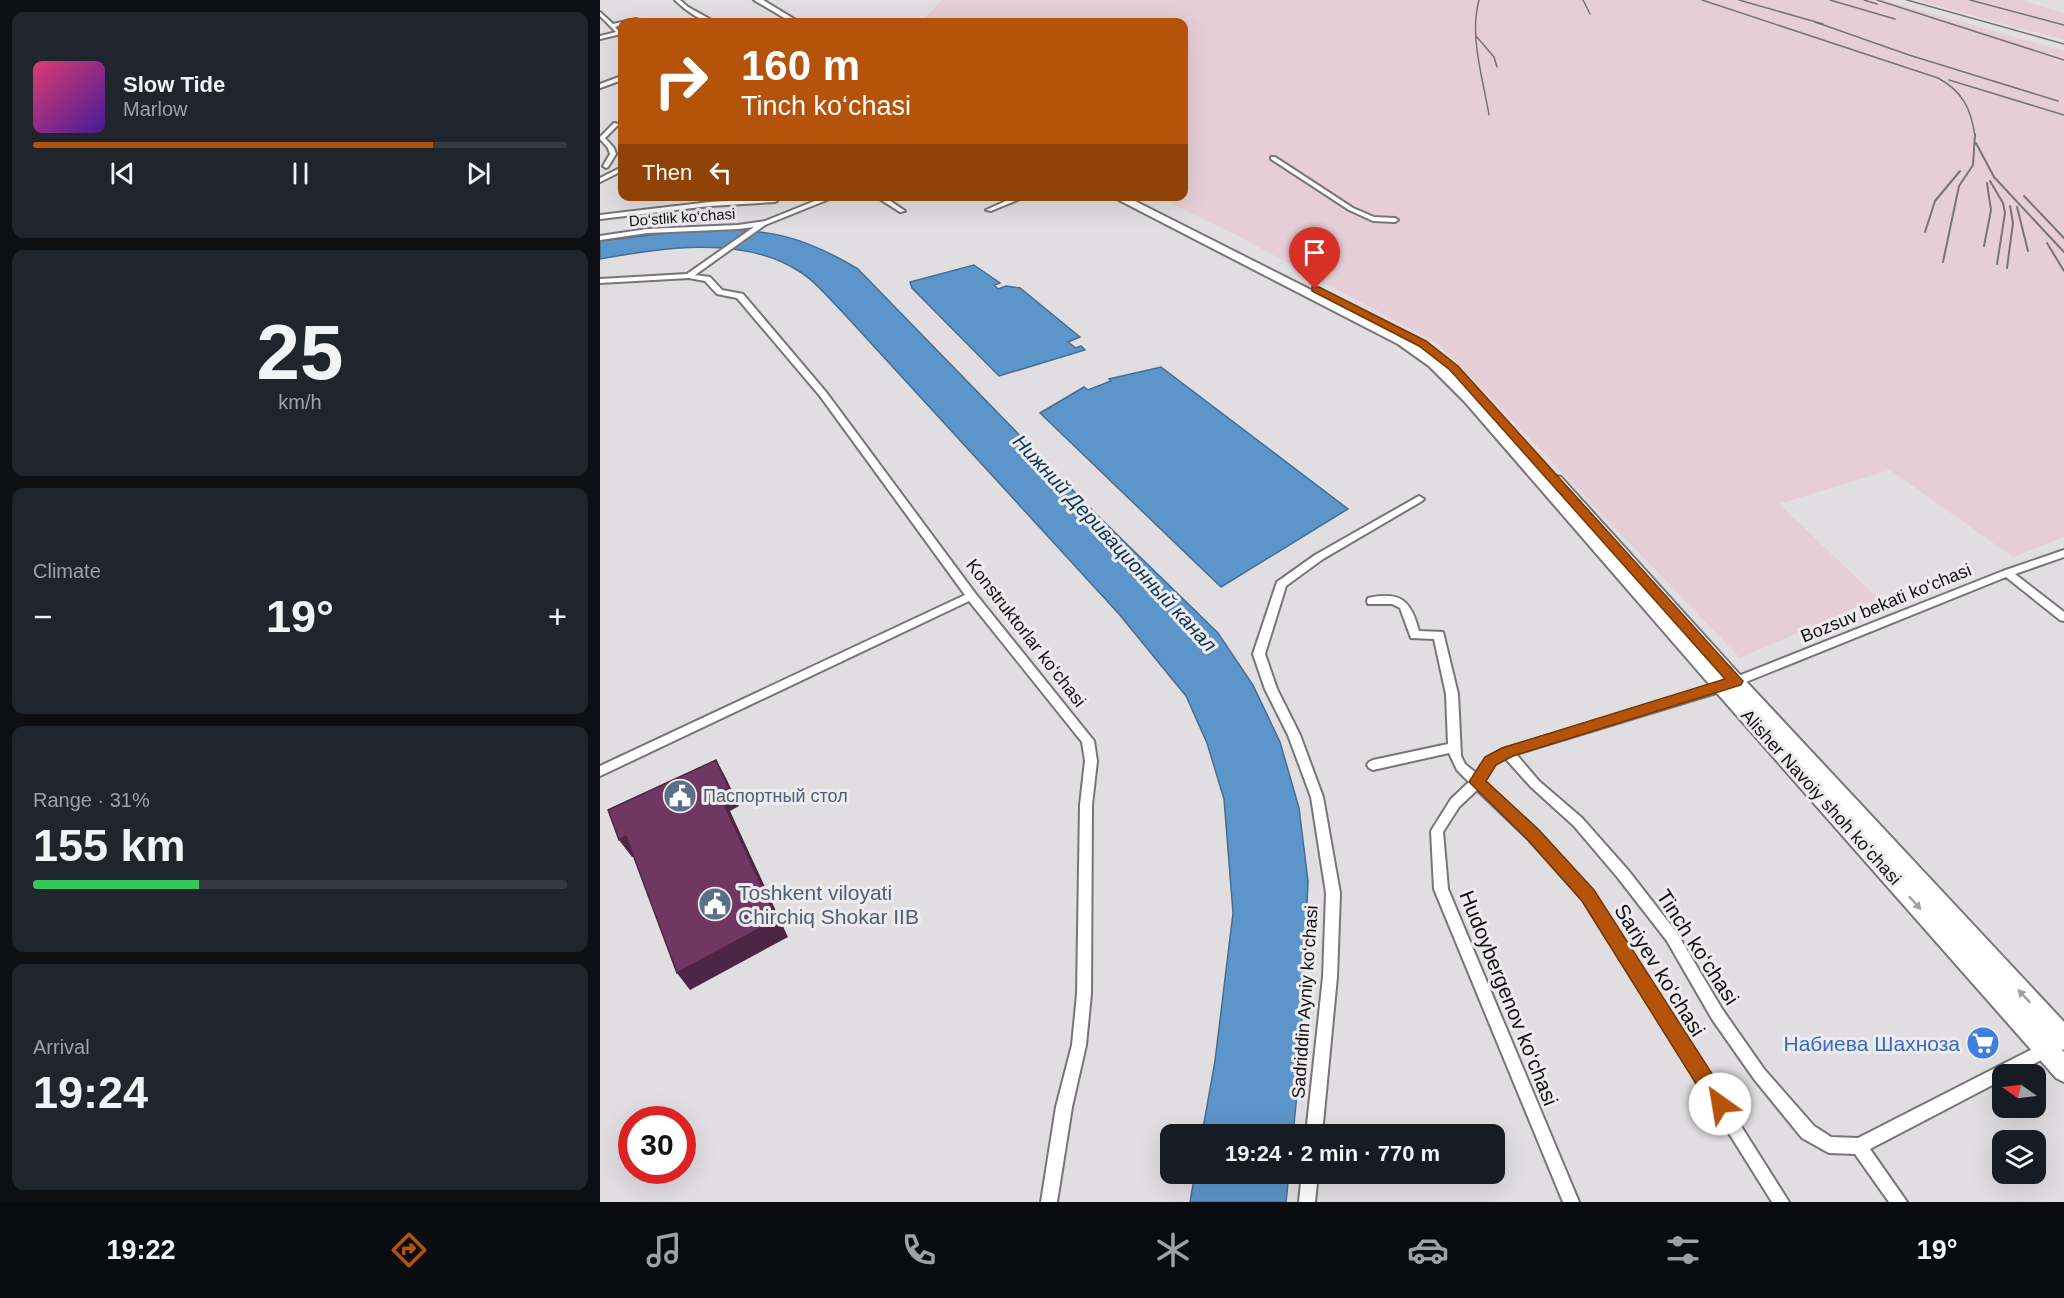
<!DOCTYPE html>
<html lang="en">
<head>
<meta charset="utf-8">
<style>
  body { margin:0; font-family:Helvetica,sans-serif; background:#20242c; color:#f1f3f6; height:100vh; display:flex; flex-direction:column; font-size:22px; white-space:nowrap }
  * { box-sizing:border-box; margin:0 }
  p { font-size:20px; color:#9ea1a6 }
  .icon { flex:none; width:33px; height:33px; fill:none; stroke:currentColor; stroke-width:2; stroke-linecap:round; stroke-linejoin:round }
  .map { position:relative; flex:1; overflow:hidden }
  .sheet { display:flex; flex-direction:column; gap:12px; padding:12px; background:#0d0f14; width:600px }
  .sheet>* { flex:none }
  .banner { position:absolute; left:18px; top:18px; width:570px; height:183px; border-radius:12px; box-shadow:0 6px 24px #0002; background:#b45309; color:#fff; overflow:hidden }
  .needle { width:39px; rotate:284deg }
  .buttons { position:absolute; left:1392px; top:1064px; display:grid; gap:12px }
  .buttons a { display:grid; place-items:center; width:54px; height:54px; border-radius:12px; background:#171b24; box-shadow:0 6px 24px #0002; font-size:30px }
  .speed { position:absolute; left:18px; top:1106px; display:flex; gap:12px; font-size:30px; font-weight:700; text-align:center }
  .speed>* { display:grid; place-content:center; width:78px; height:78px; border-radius:50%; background:#171b24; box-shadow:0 6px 24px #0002; line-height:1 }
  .speed .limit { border:9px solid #d22; background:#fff; color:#111 }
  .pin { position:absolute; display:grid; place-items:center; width:51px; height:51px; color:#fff; margin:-62px -26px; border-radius:50% 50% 50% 0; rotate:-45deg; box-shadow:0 0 6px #0007 }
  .pin .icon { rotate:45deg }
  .me { position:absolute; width:66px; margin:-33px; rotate:328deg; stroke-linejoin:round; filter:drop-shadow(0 0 4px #0008) }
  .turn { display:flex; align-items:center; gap:21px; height:126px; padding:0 24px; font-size:27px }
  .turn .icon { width:78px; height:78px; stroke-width:2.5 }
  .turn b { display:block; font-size:42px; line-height:51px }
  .then { display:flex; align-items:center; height:57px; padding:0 24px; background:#0003; gap:12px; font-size:22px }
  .big { font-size:45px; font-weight:700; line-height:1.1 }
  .sheet .widget { flex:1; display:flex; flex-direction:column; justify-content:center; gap:9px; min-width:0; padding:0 21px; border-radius:12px; background:#20242c }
  .sheet .dial { align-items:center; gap:0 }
  .dial b { font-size:78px; line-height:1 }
  .song { display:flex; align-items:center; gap:18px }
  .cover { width:72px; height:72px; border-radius:9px; background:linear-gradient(135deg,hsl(340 70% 55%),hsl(260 70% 35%)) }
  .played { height:6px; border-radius:3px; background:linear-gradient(90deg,#b45309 75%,#363941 75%) }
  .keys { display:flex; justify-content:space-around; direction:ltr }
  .heat { display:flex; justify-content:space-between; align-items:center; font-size:33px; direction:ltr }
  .charge { height:9px; border-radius:4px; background:linear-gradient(90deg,#34c759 31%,#363941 0) }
  .trip { position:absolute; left:560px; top:1124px; width:345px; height:60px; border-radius:12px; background:#171b24; box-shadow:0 6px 24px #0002; font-weight:700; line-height:60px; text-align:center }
  .menu { display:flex; height:96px; justify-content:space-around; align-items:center; background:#090b0e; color:#9ea1a6 }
  .menu .icon { width:42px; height:42px }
  .menu .active { color:#b45309 }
  .menu b { font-size:27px; color:#f1f3f6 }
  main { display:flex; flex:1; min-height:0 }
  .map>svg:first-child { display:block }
  .industrial { fill:#e7ced6 }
  .water { fill:#5c95c9; stroke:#466d92; stroke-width:1.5 }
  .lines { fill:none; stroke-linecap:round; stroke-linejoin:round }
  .street-casing { stroke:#787578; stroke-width:4 }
  .primary-casing { stroke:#787578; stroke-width:4 }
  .street { fill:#fff; fill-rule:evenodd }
  .primary { fill:#fff; fill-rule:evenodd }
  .rail-far1 { stroke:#767476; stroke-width:1.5 }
  .rail { stroke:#767476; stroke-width:2 }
  .shaded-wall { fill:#4e2645 }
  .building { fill:#6f3762; stroke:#4e2645; stroke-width:1.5 }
  .oneway { fill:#a0a0a0 }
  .route { fill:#b45309; stroke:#753606; stroke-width:1.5 }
  .labels { text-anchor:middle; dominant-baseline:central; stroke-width:6; stroke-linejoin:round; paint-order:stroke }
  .far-street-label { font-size:15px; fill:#121112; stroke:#eeebee }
  .street-label { font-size:18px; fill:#121112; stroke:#eeebee }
  .service-label { font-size:18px; fill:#4e5e75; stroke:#eeebee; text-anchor:start }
  .water-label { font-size:20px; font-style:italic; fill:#073456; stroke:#eeebee }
  .near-service-label { font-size:21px; fill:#4e5e75; stroke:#eeebee; text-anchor:start }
  .near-street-label { font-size:21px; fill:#121112; stroke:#eeebee }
  .near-shop-label { font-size:21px; fill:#366cbe; stroke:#eeebee; text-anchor:end }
</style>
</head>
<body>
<main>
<section class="sheet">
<div class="widget">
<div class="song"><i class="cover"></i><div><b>Slow Tide</b><p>Marlow</p></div></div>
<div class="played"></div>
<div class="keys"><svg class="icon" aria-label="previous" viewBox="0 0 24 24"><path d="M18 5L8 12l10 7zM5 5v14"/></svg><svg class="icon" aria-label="pause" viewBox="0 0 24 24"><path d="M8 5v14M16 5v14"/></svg><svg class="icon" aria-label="next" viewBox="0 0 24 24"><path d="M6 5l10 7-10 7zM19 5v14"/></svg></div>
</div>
<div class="widget dial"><b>25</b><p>km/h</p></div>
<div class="widget"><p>Climate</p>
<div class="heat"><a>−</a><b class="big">19°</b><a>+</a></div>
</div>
<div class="widget"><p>Range · 31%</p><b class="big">155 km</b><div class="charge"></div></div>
<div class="widget"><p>Arrival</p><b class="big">19:24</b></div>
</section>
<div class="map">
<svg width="1464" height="1202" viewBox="0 0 1464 1202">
  <rect width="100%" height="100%" fill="#e1dee1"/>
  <path class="industrial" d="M342,0H1284L1464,51V537L1413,557L1290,470L1179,504L1278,598L1140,658L840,345L638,236L558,197L584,196V22H321Z
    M1316,0H1421L1464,13V40Z"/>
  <path class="water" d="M100,229C167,229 200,234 258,269L497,515L618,633L653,685L680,742L699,808L708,881L700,1064L693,1134H602L615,1061L633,913L624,799L607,743L586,696L519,614L247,317C231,301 216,281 197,270C140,235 62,248 0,259V241Z
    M374,265L400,283L394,285L398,289L406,286L420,288L480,337L468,342L476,348L481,346L485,350L399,376L312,288L310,282Z
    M561,367L748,509L621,587L440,413L484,387L488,390L511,381L509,379Z
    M595,1173H689L686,1202H590Z"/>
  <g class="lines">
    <defs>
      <path id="street" d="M75,0H80L88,7L115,22C102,23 84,9 75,0Z
        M0,12L13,24L36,19L45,22H22V24L15,27L21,34L0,39V36L16,32L0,16Z
        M22,76V80L0,88V84Z
        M14,123L19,124L5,138L14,148L16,154L8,167L6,168L3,166L10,154L8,148L0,139V137Z
        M671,157H675L753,208L774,217L795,218L798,220L795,222L773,221L749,210L671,159Z
        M22,167V171L0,182V178Z
        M173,196H180L177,201L175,202L110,206L0,219V215L110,202L173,198Z
        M227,196H237L165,225L95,275L110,277L122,290L143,294L226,392L375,593L494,741L497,761L492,805L491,994L486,1045L472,1107L457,1202H441L456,1107L472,1045L477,994L480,805L485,761L482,742L369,601L0,776V766L365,595L220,396L137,298L117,294L105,281L89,278L0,283V279L87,274L154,227L138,229L47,233L0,240V236L47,229L138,225L165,221Z
        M275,196H283L305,211L300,212Z
        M417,196H427L391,211L386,210Z
        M819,496L824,499L822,501L723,559L686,586L665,654L677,689L700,735L723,797L740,893L737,977L722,1134H706L723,977L726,893L711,797L688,735L665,689L653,654L677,582L715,555Z
        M1464,550V557L1415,574L1464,612V621L1460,620L1406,577L1126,690L916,754L939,781L982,818L1028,870L1077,933L1122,1009L1164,1069L1214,1126L1231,1137L1258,1138L1464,1033V1048L1414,1074H1402V1080L1270,1149L1307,1202H1289L1255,1154L1229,1153L1202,1138L1154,1079L1112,1019L1067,941L1018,878L974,826L931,787L905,758L894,764L884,781L938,831L993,892L1189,1202H1172L983,900L928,839L877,790L859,807L843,832L848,889L979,1202H963L834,889L831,831L851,799L869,782L857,770L849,753L773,770L769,768L767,765L769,762L773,760L848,744L846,694L834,639L811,638L800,608L792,604H768L767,601L768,598C801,591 811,601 819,631L843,632L858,694L861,756L865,764L876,773L886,758L903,749L1118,684L1403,571Z
        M702,1173H718L715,1202H699Z"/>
      <path id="primary" d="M154,0H163L199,22H191Z
        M511,196H525L806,338L839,360L874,395L949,480L956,476L961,477L1141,676L1464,1022V1050L1461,1049L1464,1052V1082L1456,1078L1116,692L864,401L829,366L798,344Z"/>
    </defs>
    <use href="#street" class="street-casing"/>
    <use href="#primary" class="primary-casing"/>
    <use href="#street" class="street"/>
    <use href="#primary" class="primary"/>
    <path class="rail-far1" d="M879,0C869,36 883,78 889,115
      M983,0L990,14
      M1102,0L1338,78C1362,91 1371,108 1375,136
      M1139,0L1223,24
      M1230,0L1295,19
      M1264,0L1277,4
      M1277,0L1464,60
      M1307,0L1464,44
      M1370,0L1464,25
      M1215,22L1309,55L1458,101
      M876,36L894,57L897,67
      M1349,80L1464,115"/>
    <path class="rail" d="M1376,143L1394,177L1464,252
      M1390,181L1403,203L1405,213L1397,264
      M1424,196L1464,238
      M1417,207L1428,251
      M1325,232L1335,201L1360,171
      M1447,243L1464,271
      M1384,246L1391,210L1387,183
      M1343,262L1359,186L1373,165L1375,134
      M1407,268L1413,223L1410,206"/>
  </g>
  <path class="shaded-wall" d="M116,760L126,778L139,806L130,811L188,937L90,990L77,973Z
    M26,836L38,854L32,857L19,840Z"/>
  <path class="building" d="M116,760L129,788L119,793L177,919L77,973L26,836L19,840L8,810Z"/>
  <defs><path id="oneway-solid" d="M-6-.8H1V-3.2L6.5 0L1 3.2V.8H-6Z" transform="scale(1.5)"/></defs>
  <g class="oneway">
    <use href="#oneway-solid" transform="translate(1315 903) rotate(48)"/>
    <use href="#oneway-solid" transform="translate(1424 996) rotate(-133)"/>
  </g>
  <path class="route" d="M712,287H719L826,341L858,366L1143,681L1141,685L913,756L896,765L886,781L939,830L994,890L1127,1097L1130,1104L1127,1111L1120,1114L1113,1111L982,901L928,840L869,782L885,757L902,748L1125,679L850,370L819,346L712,291Z"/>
  <defs>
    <symbol id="civic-disc" viewBox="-11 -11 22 22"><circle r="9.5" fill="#5c6f8a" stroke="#eeebee"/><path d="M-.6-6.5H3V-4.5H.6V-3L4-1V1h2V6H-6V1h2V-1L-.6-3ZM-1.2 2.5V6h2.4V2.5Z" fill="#fff"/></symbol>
    <symbol id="supermarket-disc" viewBox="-11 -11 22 22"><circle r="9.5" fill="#3f7fe0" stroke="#eeebee"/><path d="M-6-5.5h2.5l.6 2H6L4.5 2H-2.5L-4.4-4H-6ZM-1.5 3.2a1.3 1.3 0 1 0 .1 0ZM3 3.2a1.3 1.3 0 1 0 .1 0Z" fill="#fff"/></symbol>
  </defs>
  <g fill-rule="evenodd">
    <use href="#civic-disc" x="61" y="777" width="38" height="38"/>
    <use href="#civic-disc" x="96" y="885" width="38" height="38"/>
    <use href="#supermarket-disc" x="1364" y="1024" width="38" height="38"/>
  </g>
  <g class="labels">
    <g class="far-street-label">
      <text transform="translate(82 217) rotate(-4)">Do‘stlik ko‘chasi</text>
    </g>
    <g class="street-label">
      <text transform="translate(1286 603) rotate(-22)">Bozsuv bekati ko‘chasi</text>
      <text transform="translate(426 633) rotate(52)">Konstruktorlar ko‘chasi</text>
      <text transform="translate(1221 797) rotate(48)">Alisher Navoiy shoh koʻchasi</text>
      <text transform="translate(705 1002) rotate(-86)">Sadriddin Ayniy ko‘chasi</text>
    </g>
    <g class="service-label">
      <text x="103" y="796">Паспортный стол</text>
    </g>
    <g class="water-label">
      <text transform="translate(515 543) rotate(47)">Нижний Деривационный канал</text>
    </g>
    <g class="near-service-label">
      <text x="138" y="892">Toshkent viloyati<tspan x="138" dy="24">Chirchiq Shokar IIB</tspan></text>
    </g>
    <g class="near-street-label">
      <text transform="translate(1098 947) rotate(57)">Tinch ko‘chasi</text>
      <text transform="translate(1060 970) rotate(58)">Sariyev ko‘chasi</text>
      <text transform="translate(909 998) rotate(68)">Hudoybergenov ko‘chasi</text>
    </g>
    <g class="near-shop-label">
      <text x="1360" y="1043">Набиева Шахноза</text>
    </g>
  </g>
</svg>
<div class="buttons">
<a><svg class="needle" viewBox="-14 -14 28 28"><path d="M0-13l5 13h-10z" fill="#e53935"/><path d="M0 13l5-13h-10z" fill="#9ea1a6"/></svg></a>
<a><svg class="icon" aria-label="layers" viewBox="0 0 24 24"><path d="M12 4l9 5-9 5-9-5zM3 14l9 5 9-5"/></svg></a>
</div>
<div class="speed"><div class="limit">30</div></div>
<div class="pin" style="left:715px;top:289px;background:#d93025"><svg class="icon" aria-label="arrive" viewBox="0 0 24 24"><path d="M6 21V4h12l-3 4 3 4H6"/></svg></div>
<svg class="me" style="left:1120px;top:1104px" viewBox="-20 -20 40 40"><circle r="19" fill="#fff"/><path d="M0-13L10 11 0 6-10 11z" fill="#b45309"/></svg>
<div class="trip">19:24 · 2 min · 770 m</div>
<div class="banner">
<div class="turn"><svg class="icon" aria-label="right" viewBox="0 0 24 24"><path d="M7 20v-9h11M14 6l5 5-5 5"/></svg><div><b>160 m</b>Tinch ko‘chasi</div></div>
<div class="then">Then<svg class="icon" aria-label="left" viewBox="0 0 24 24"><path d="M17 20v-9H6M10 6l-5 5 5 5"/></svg></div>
</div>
</div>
</main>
<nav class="menu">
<b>19:22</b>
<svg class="icon active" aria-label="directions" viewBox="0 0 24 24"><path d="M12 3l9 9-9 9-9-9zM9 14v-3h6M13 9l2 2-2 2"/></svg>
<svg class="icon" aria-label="music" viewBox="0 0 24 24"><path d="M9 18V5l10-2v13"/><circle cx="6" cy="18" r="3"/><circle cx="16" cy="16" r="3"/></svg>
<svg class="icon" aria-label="phone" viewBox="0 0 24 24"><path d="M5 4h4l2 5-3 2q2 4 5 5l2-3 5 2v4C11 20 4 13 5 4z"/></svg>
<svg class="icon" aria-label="climate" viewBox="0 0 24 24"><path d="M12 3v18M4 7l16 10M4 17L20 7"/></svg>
<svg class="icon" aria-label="car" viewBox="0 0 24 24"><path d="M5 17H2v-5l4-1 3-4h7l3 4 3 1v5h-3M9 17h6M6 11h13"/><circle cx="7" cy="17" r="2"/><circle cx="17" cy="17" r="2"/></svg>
<svg class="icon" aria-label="filters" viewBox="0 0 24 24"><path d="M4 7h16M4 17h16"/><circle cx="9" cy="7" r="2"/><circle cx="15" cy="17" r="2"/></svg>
<b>19°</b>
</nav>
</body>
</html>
